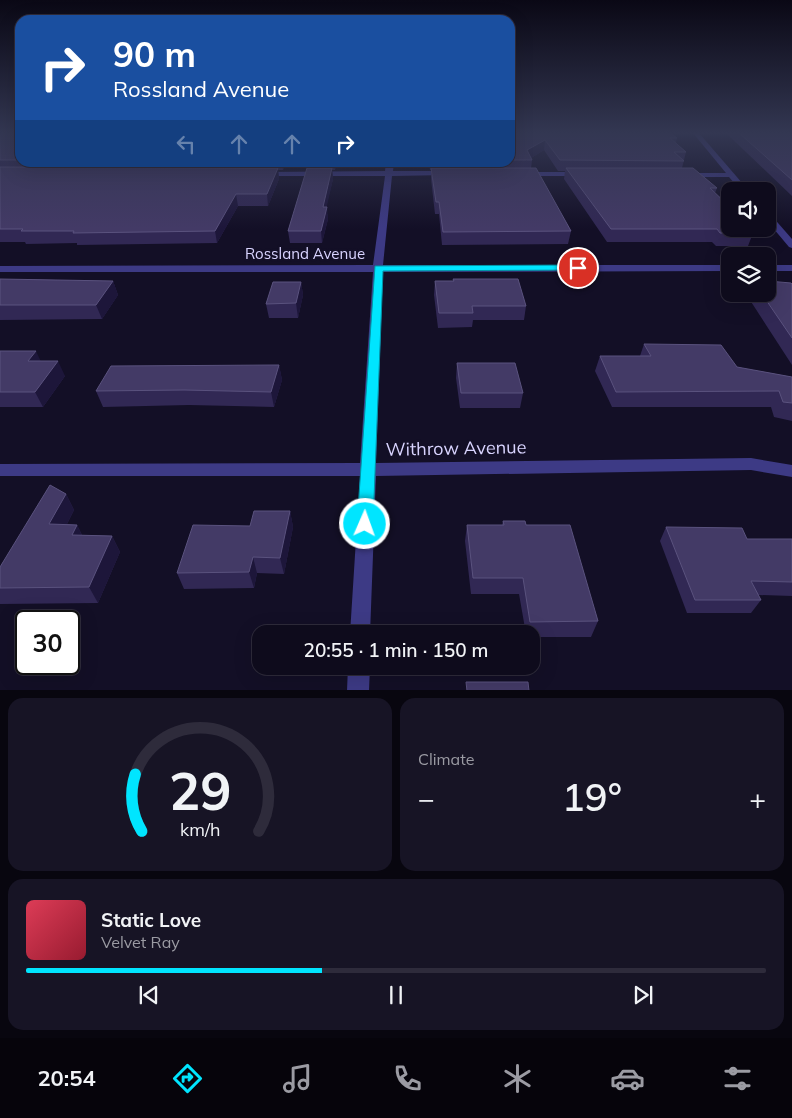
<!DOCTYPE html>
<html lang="en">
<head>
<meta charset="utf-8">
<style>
  body { margin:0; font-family:Mulish,sans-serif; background:#171425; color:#f1f3f6; height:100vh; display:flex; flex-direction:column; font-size:19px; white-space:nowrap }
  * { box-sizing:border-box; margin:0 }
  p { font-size:16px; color:#9b9ba3 }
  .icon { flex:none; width:28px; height:28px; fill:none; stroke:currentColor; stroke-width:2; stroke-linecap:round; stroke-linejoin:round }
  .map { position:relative; height:690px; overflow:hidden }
  .details { display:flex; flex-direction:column; gap:8px; padding:8px; background:#08060f; flex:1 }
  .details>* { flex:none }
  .top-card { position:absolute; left:15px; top:15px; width:500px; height:152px; border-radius:15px; box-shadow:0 5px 20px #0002,0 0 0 1px #2e2b3b; background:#1a4fa0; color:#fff; overflow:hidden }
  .buttons { position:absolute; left:721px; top:182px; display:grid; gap:10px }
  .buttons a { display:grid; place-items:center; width:55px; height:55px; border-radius:10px; background:#0e0b1c; box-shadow:0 5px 20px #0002,0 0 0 1px #2e2b3b; font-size:25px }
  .speed { position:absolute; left:15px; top:610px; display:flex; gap:10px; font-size:25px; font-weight:700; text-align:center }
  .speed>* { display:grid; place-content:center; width:65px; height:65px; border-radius:50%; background:#0e0b1c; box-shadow:0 5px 20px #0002,0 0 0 1px #2e2b3b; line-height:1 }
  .speed .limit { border:2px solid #111; border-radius:8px; background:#fff; color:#111 }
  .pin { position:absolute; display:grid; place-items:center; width:42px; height:42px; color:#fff; margin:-21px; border:2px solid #fff; border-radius:50%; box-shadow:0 1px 5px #0007 }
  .me { position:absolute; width:55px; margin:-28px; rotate:2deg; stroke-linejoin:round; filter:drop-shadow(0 0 4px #0008) }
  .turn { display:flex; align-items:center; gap:18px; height:105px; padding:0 15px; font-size:22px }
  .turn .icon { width:65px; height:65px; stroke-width:2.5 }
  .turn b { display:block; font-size:35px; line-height:42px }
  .lanes { display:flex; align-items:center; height:48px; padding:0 15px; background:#0003; justify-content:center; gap:25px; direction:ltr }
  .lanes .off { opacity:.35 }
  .big { font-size:38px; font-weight:600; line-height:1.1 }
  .details .tile { flex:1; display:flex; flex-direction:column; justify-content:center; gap:8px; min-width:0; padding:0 18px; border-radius:15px; background:#171425 }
  .details .dial { align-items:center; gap:0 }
  .dial svg { height:130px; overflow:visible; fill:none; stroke:#2e2b3b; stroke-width:7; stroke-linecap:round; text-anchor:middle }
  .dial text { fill:#f1f3f6; stroke:none }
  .song { display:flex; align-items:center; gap:15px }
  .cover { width:60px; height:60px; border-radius:8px; background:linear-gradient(135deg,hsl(350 70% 55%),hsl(350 70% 35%)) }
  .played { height:5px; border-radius:2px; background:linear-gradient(90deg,#00e5ff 40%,#2e2b3b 40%) }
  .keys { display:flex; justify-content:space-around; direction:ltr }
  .heat { display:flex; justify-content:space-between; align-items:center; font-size:28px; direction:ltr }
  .details .tiles { flex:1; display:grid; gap:8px; grid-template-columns:1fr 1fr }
  .tile:last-child { grid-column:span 2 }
  .trip { position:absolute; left:252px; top:625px; width:288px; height:50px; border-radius:15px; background:#0e0b1c; box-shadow:0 5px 20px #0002,0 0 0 1px #2e2b3b; font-weight:600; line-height:50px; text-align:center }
  .menu { display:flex; height:80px; justify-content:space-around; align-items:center; background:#06040b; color:#9b9ba3 }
  .menu .icon { width:35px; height:35px }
  .menu .selected { color:#00e5ff }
  .menu b { font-size:22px; color:#f1f3f6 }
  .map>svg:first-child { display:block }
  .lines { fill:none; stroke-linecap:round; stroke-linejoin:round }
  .minor { fill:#3d3a85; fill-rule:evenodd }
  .wall { fill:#312854 }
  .shaded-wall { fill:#1d163a }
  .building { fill:#433a66; stroke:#5a527e }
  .route { fill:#00e5ff; stroke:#0095a6 }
  .labels { text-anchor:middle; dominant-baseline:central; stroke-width:5; stroke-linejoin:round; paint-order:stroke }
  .street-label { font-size:15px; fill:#d9d4ff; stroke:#130f26 }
  .near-street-label { font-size:18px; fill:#d9d4ff; stroke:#130f26 }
</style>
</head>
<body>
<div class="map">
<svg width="792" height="691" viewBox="0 0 792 691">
  <rect width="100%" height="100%" fill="#130f26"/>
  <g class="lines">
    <path class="minor" d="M693,133H699L749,191H741L729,177H683L682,175L686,173H726Z
      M386,162H394L393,171H448L452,173L448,175L392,176L383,265H730V271L383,272L376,463L751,458L792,465V477L751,470L376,476L370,634H350L360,476H0V464L360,463L373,272H0V266L373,265L385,176H263L259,174L263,172L385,171Z
      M520,172H581L585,174L581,176H523L519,174Z
      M768,214L771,215L792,239V248L789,247L768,222Z
      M768,265H792V271H768Z
      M348,666H370L369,691H347Z"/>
  </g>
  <path class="wall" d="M0,133H20V162H286L283,170H278L279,179L268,206H238L217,243L77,245V243L26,244L25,242H0Z
    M510,133L677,138L676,143L686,152L682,168L717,188L715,193L730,207V229L753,233L748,246H716L712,242H607L564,179L565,171H558L544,150L531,158L532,160L531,168L571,231L568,244L442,245L439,214H435L431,179V170H430L429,162H510Z
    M726,133H792V196Z
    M310,162H337L335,170H332L333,179L326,207L328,219L322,243H290L288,231L310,168Z
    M0,279L113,281L118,295L102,319L0,320Z
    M453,279L526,306L524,320H473L472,327L438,328L434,295L435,281H453Z
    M301,282L303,295L298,318H269L266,304Z
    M792,284V365L746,294H768Z
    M644,344L737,367L792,377V421L774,417L771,407H612L595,371L600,356H640Z
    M0,351L40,361L65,376L43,407H0Z
    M457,363L523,393L520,408H460L456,378Z
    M279,365L282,380L274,407L189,405L103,407L96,391Z
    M66,494L74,510L67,524L77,525L82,535L112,536L120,552L98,603L0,604V567Z
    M290,511L293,527L284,574L257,573L254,588L184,589L177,573L250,526Z
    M503,521L526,525L598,621L591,637H531V634H526L519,594H471L465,541L467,525H502Z
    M666,527L747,539H792V596L758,595L761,600L751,613H687L660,541Z"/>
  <path class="shaded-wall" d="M545,140L544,150L526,161L527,150Z
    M282,162H286L283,170Z
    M334,162H337L335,170Z
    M278,168L279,179L268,206L267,194Z
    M332,168L333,179L324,219L323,207Z
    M236,194L238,206L217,243L215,231Z
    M327,207L328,219L322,243L321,231Z
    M113,281L118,295L102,319L96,305Z
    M301,282L303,295L298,318L296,303Z
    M36,351L43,366L28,361Z
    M58,361L65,376L43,407L35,392Z
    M279,365L282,380L274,407L271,392Z
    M66,494L74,510L59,540L49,524Z
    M290,511L293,527L284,574L280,558Z
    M77,525L85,541L72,535Z
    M112,536L120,552L98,603L89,587Z
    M253,557L257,573L254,588L249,572Z"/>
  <path class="building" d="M0,133H20V160H0Z
    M510,133H671L677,138H670L686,152H674L684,161L560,160L545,140L527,150L532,160H510Z
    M739,133H792V180Z
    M0,167L278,168L267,194H236L215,231L73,233L74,231H21L23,229H0Z
    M307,168H332L323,207H327L321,231H288Z
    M431,168H536L571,231L443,232L439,202H436Z
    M566,168H693L717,188H710L730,207V212H729L730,213V229H748L753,233H720L717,229H611Z
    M0,279L113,281L96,305H0Z
    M453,279H518L526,306H472L473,313H439L435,281H454Z
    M768,281L791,283L792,284V338L762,294H768Z
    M273,282H301L296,303L266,304Z
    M644,344L721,345L737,367L792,377V403L783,402L779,391L616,392L600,356H651Z
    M0,351H36L28,361H58L35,392H0Z
    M457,363H515L523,393H461Z
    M279,365L271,392L184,390L96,391L111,366Z
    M50,485L66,494L49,524L77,525L72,535L112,536L89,587L0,588V567Z
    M254,511H290L280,558L253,557L249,572L177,573L193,525L250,526Z
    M503,521H525L526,525H570L598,621L530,622L523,578H473L467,525H504Z
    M666,527L742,528L747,539H792V582L751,581L761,600H695Z
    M466,682H528L529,691H467Z"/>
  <linearGradient id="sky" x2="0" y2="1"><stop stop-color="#0a0815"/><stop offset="0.58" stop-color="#333752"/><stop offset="1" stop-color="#333752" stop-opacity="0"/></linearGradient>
  <rect width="792" height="229" fill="url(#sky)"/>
  <path class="route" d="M578,265L581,266V270L383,271L373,524L371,529L365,531L359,529L357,524L375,266Z"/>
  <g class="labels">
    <g class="street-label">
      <text x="305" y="253">Rossland Avenue</text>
    </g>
    <g class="near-street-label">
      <text transform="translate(456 448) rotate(-1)">Withrow Avenue</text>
    </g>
  </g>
</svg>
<div class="buttons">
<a><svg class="icon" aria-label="sound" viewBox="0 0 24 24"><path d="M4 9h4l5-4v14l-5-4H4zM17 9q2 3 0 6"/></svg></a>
<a><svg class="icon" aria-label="layers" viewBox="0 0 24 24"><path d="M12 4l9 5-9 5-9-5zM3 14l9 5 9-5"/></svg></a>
</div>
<div class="speed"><div class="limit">30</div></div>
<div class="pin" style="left:578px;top:268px;background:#d93025"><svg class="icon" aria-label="arrive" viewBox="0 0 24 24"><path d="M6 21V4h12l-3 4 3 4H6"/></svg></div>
<svg class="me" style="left:365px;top:524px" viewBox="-20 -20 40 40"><circle r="17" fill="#00e5ff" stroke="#fff" stroke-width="3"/><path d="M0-11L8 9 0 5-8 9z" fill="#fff"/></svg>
<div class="trip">20:55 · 1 min · 150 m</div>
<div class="top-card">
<div class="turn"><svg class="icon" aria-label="right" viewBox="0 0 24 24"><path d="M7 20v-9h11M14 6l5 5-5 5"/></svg><div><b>90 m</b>Rossland Avenue</div></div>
<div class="lanes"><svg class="icon off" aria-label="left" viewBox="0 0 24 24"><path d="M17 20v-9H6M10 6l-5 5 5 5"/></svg><svg class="icon off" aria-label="ahead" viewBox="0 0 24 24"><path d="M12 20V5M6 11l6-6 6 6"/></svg><svg class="icon off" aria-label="ahead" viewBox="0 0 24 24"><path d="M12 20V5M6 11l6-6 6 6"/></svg><svg class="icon" aria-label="right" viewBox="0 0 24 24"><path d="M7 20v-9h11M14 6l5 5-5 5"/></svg></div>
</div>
</div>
<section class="details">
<div class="tiles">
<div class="tile dial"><svg viewBox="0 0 100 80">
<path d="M14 69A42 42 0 1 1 86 69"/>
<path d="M14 69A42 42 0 0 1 10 34" stroke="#00e5ff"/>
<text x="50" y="56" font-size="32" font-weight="700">29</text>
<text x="50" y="72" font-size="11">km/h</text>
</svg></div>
<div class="tile"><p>Climate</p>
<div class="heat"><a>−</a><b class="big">19°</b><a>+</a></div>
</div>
<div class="tile">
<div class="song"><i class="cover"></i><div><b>Static Love</b><p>Velvet Ray</p></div></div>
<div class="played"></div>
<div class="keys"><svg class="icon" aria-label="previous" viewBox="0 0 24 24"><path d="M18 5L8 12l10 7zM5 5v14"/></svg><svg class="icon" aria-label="pause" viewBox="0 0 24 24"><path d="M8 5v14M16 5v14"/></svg><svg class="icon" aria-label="next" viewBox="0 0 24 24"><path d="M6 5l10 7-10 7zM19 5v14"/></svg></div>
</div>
</div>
</section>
<nav class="menu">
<b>20:54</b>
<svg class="icon selected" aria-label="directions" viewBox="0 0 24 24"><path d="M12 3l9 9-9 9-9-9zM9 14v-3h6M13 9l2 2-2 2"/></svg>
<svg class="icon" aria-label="music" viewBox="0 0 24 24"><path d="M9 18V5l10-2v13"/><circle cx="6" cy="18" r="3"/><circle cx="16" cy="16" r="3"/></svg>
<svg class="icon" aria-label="phone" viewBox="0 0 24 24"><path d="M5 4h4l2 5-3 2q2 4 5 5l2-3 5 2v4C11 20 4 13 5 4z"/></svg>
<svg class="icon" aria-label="climate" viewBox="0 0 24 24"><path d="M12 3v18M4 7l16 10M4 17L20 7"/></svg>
<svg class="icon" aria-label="car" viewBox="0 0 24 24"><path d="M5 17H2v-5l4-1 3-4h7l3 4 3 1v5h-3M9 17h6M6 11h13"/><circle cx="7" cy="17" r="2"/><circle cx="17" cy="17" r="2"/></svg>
<svg class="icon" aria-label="filters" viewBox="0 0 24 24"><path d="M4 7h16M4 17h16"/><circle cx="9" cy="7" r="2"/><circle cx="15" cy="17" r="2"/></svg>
</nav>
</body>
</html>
